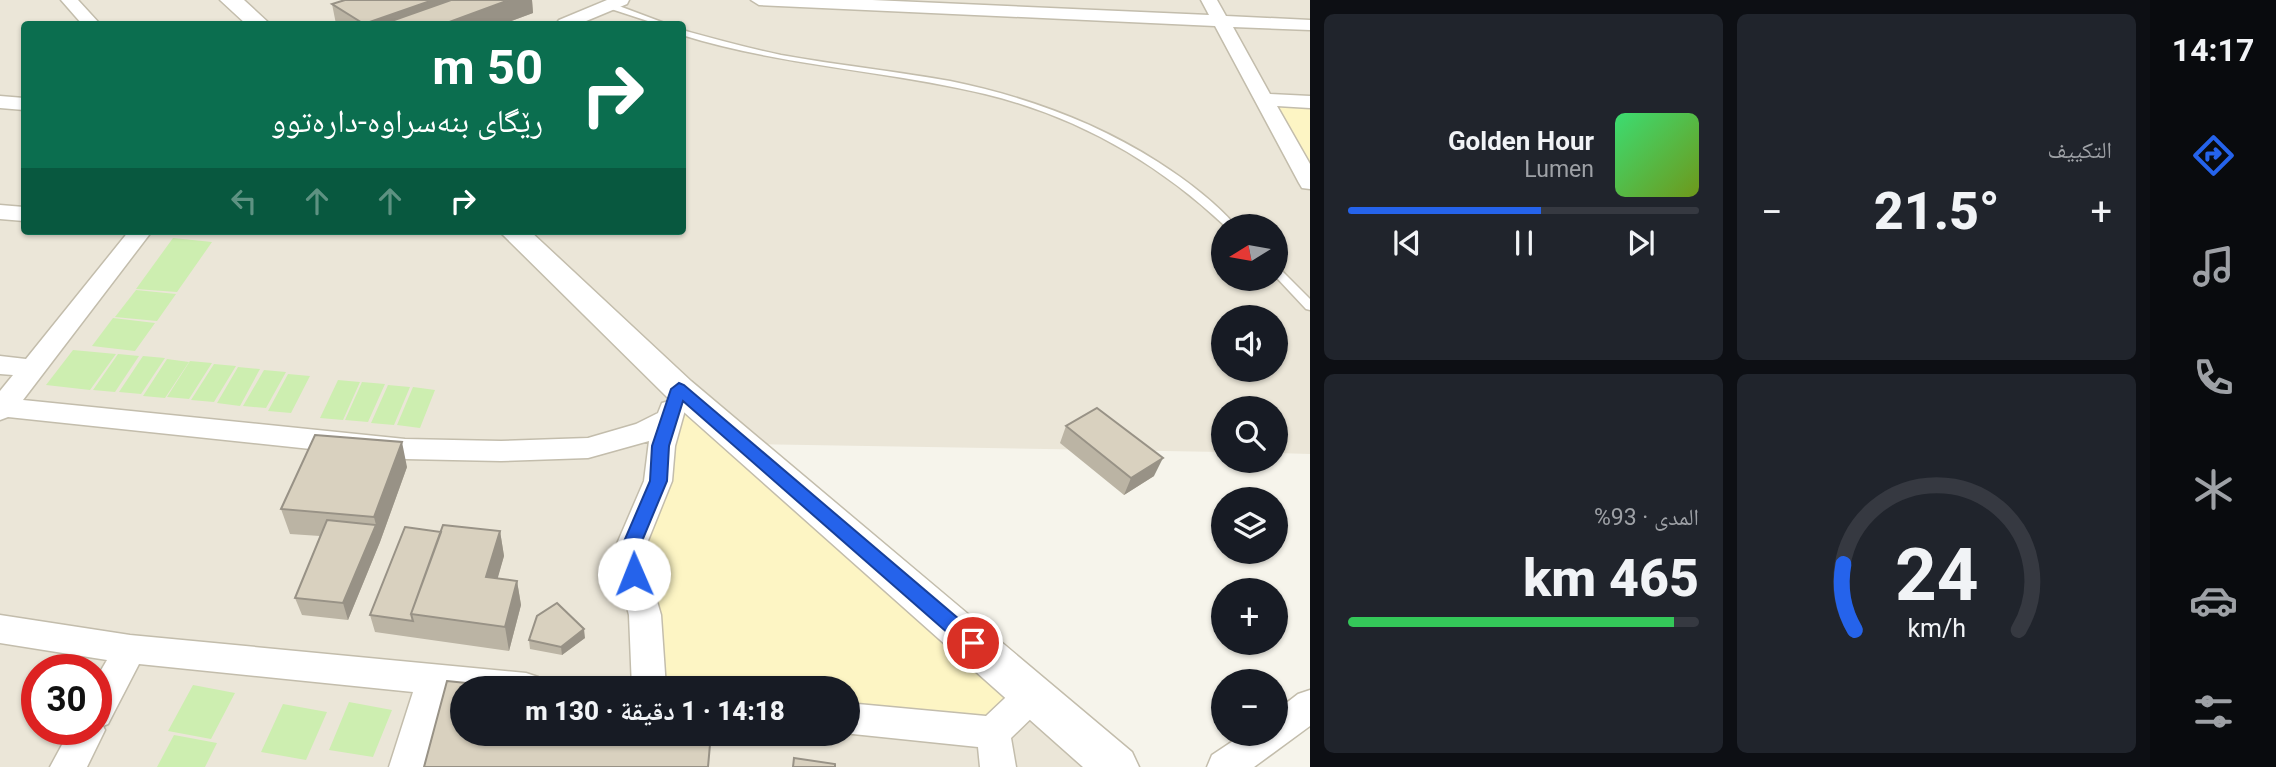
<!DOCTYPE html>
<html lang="ar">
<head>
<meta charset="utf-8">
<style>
  body { margin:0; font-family:Roboto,"Noto Naskh Arabic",sans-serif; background:#20242c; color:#f1f3f6; direction:rtl; height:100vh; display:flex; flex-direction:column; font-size:26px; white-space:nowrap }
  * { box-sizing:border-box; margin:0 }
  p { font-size:23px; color:#9ea1a6 }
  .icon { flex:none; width:38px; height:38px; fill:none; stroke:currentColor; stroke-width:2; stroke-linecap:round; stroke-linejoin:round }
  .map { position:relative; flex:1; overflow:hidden; direction:ltr }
  .side { display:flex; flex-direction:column; gap:14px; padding:14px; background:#0d0f14; width:840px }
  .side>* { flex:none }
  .banner { position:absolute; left:21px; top:21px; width:665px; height:214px; border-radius:7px; box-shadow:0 2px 5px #0004; direction:rtl; background:#0b6e4f; color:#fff; overflow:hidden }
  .needle { width:46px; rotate:259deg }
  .buttons { position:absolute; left:1211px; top:214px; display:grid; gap:14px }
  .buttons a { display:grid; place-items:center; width:77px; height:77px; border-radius:50%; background:#171b24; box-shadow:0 2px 5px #0004; font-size:35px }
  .speed { position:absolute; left:21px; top:654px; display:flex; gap:14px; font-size:35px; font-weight:700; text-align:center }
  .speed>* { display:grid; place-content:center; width:91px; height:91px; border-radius:50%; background:#171b24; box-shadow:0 2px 5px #0004; line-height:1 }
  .speed .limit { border:10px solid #d22; background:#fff; color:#111 }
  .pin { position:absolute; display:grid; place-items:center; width:60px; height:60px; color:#fff; margin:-30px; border:4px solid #fff; border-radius:50%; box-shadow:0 2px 7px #0007 }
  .me { position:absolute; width:77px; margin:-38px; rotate:359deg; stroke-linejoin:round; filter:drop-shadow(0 0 5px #0008) }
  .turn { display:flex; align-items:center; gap:24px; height:147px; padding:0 28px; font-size:32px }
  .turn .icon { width:91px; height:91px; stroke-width:2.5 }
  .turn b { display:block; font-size:49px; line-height:60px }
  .lanes { display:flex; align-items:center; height:66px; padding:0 28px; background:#0003; justify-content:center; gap:35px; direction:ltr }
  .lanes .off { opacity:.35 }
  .big { font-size:52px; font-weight:800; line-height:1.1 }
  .side .card { flex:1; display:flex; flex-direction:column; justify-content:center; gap:10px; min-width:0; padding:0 24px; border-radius:10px; background:#20242c }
  .side .dial { align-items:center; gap:0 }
  .dial svg { height:182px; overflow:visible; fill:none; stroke:#363941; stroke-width:7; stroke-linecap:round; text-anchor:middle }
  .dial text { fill:#f1f3f6; stroke:none }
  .song { display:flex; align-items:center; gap:21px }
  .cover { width:84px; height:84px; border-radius:10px; background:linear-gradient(135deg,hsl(140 70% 55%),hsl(80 70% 35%)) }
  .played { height:7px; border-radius:4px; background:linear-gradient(90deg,#2563eb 55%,#363941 55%) }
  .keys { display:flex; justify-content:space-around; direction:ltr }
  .heat { display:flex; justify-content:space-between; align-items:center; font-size:38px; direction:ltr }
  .charge { height:10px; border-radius:5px; background:linear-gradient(90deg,#34c759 93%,#363941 0) }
  .side .tiles { flex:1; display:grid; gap:14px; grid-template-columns:repeat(2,1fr) }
  .trip { position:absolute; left:450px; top:676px; width:410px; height:70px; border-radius:35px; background:#171b24; box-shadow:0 2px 5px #0004; font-weight:800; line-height:70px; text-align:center; direction:rtl }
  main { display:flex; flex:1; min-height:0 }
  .tab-bar { display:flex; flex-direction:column; width:126px; justify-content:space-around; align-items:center; background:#090b0e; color:#9ea1a6 }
  .tab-bar .icon { width:49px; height:49px }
  .tab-bar .current { color:#2563eb }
  .tab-bar b { font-size:32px; color:#f1f3f6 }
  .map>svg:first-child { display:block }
  .residential { fill:#ebe6d8; fill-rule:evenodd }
  .green { fill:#cdeeb0 }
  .sand { fill:#fdf5c4 }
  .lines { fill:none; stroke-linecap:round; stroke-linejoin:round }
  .service-casing { stroke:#c3bdac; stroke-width:3 }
  .minor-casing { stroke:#c3bdac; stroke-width:3 }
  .tertiary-casing { stroke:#c3bdac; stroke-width:3 }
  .service { fill:#fff; fill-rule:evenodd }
  .minor { fill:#fff; fill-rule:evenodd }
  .tertiary { fill:#fff; fill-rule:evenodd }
  .wall { fill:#bbb4a4 }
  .shaded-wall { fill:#989286 }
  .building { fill:#d9d1bf; stroke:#989286; stroke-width:2 }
  .route { fill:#2563eb; stroke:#184099; stroke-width:2 }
</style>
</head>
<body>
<main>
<nav class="tab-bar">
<b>14:17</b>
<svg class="icon current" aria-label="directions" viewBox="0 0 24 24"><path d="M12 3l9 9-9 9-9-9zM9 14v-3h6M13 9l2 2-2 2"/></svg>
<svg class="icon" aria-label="music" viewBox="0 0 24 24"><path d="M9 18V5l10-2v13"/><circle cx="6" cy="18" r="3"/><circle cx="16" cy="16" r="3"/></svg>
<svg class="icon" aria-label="phone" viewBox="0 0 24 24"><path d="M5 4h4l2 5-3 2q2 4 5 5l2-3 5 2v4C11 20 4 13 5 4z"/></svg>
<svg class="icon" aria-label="climate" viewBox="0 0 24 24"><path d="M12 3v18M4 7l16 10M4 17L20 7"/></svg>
<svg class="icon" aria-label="car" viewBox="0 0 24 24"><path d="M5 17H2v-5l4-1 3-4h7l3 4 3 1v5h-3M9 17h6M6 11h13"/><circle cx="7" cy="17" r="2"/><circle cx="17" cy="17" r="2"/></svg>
<svg class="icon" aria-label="filters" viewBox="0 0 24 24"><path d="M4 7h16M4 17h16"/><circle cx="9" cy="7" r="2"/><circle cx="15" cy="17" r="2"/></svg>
</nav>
<section class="side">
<div class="tiles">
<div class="card"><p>التكييف</p>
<div class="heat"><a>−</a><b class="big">21.5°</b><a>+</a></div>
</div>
<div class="card">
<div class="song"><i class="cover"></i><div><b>Golden Hour</b><p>Lumen</p></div></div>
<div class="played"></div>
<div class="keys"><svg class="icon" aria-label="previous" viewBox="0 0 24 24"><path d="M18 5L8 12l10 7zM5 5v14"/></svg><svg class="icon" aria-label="pause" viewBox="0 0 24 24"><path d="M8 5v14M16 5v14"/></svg><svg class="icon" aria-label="next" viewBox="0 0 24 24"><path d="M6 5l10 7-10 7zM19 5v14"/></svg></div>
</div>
<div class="card dial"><svg viewBox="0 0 100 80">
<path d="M14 69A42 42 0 1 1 86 69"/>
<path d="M14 69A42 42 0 0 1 9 40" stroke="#2563eb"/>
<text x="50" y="56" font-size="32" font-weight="700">24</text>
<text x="50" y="72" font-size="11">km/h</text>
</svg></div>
<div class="card"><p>المدى · 93%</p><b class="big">465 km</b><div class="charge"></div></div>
</div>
</section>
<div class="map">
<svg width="1310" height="767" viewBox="0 0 1310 767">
  <rect width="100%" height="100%" fill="#f6f4eb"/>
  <path class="residential" d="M0,0H1310V454L1276,453V408H1223V452L744,444L1116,767H0ZM24,24H682V231H24ZM1223,226H1276V278H1223ZM1223,317H1276V369H1223ZM37,670H96V730H37ZM462,688H847V733H462Z"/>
  <path class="green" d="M173,238L212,242L177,292L136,289Z
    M136,290L176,294L157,321L115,317Z
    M113,318L155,323L135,351L92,346Z
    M73,350L116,354L90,390L46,385Z
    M118,354L139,356L115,392L93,390Z
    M143,356L165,358L141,394L119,392Z
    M167,359L189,362L165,398L143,396Z
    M190,361L212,363L189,399L167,397Z
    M214,364L236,366L214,402L191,400Z
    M238,367L260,369L240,406L217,403Z
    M264,370L286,372L266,408L243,406Z
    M288,374L310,376L291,413L268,411Z
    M338,380L360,382L343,420L320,418Z
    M362,382L385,384L368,422L345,420Z
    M388,385L410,387L394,425L371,423Z
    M413,387L435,390L420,428L397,425Z
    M193,685L235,693L211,739L168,731Z
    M349,702L392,710L373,757L329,750Z
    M283,704L327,712L306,760L261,752Z
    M174,735L217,743L205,767H157Z"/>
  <path class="sand" d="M1263,99L1310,102V183Z
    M679,389L1033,694L993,733L847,719V688H649L628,553Z"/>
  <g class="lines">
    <defs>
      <path id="service" d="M605,3H611L667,24H657L605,7Z
        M682,30C715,39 747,48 781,55C837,65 894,71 950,81C1023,96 1094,121 1158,162C1186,180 1214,201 1236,226H1225C1157,162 1076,116 985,94C885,70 781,66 682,35Z
        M1276,268L1280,269L1310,299V310L1306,309L1276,277Z"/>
      <path id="minor" d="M61,0H78L100,24H82Z
        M607,0H629L627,4L579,24H556L559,20Z
        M751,0H872L1209,15L1201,0H1217L1226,16L1310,20V30L1233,27L1270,94L1310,96V108L1277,106L1310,164V189L1302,188L1299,183L1215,26L759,5Z
        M0,96L24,98V110L0,108Z
        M0,205L24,207V221L0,219Z
        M129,231H152L23,400L405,439L501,441L588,438L636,424L658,413L662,403L672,400L682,403L685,410L675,446L672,481L643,553L661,615L666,688H632L629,615L613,553L644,481L649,441L588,458L501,461L405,459L8,417L0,420V391L13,375L0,374V356L26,359Z
        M0,615L130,635L526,673L538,677L543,688H462V697L446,695L425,767H389L413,692L139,664L108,724L103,726L105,730L87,767H50L70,730H96V679L107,660L0,643Z
        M1033,679L1045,683L1050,694L1045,705L1011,738L1016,767H980L978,747L843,733H847V703L986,716L1021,683Z
        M1310,690V726L1254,767H1207L1212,755L1245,733H1276V711L1298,694Z"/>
      <path id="tertiary" d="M220,0H244L270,24H246Z
        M499,231H530L691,381L1132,752L1139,767H1083L667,397Z"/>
    </defs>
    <use href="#service" class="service-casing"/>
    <use href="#minor" class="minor-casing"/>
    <use href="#tertiary" class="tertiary-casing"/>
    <use href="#service" class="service"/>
    <use href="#minor" class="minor"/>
    <use href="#tertiary" class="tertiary"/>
  </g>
  <path class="wall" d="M345,0H532L533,13L503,24H336L332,4Z
    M1066,426L1154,476L1124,495L1060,443Z
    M407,467L380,542L348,620L302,615L295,598L320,536L290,534L281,509Z
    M500,531L504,556L497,579L517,581L521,605L509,651L375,632L370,615L441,532Z
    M585,638L562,655L530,649L529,640Z"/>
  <path class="shaded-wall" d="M433,0H482L428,24H364Z
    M509,0H532L533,13L503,24H444Z
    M402,442L407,467L380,542L348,620L343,603L376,525L374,517Z
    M1163,458L1154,476L1124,495L1131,478Z
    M500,531L504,556L491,602L486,577Z
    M517,581L521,605L509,651L505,627Z
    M584,629L585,638L562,655L561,647Z"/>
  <path class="building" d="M345,0H433L364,24L332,4Z
    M451,0H509L444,24H383Z
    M1097,408L1163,458L1131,478L1066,426Z
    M315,435L402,442L374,517L281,509Z
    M327,520L376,525L343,603L295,598Z
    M443,525L500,531L486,577L517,581L505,627L411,614Z
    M405,527L441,532L411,614L413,621L370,615Z
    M557,603L584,629L561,647L529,640L537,616Z
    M447,681L514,688H462V733H711L708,767H424Z
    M794,758L835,764V767H793Z"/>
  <path class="route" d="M679,383L684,385L980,637L983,643L980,649L973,652L966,649L683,401L669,446L667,481L637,553L643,574L640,579L634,581L627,579L619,553L650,481L652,446L671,389Z"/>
</svg>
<div class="buttons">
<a><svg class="needle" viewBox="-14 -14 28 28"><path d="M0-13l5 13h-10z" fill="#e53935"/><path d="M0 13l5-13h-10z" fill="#9ea1a6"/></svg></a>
<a><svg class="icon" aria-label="sound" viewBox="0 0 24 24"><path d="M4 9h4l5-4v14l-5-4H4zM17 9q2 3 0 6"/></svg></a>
<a><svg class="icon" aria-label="search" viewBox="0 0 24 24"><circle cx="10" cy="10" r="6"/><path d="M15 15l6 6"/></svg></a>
<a><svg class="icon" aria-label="layers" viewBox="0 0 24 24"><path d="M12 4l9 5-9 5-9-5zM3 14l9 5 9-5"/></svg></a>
<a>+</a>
<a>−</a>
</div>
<div class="speed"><div class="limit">30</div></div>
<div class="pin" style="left:973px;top:643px;background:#d93025"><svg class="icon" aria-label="arrive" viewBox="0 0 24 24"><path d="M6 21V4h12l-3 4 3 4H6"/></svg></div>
<svg class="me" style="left:634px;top:574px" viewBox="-20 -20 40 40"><circle r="19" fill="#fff"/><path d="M0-13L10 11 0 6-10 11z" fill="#2563eb"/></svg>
<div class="trip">14:18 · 1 دقيقة · 130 m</div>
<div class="banner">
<div class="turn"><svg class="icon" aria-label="right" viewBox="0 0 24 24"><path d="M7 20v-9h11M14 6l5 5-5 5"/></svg><div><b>50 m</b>رێگای بنەسراوە-دارەتوو</div></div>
<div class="lanes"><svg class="icon off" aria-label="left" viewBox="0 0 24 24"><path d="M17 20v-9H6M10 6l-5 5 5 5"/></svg><svg class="icon off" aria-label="ahead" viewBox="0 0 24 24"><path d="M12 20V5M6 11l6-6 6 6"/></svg><svg class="icon off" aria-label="ahead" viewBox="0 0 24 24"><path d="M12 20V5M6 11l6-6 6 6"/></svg><svg class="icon" aria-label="right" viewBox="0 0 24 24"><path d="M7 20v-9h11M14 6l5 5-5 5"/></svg></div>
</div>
</div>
</main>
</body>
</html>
